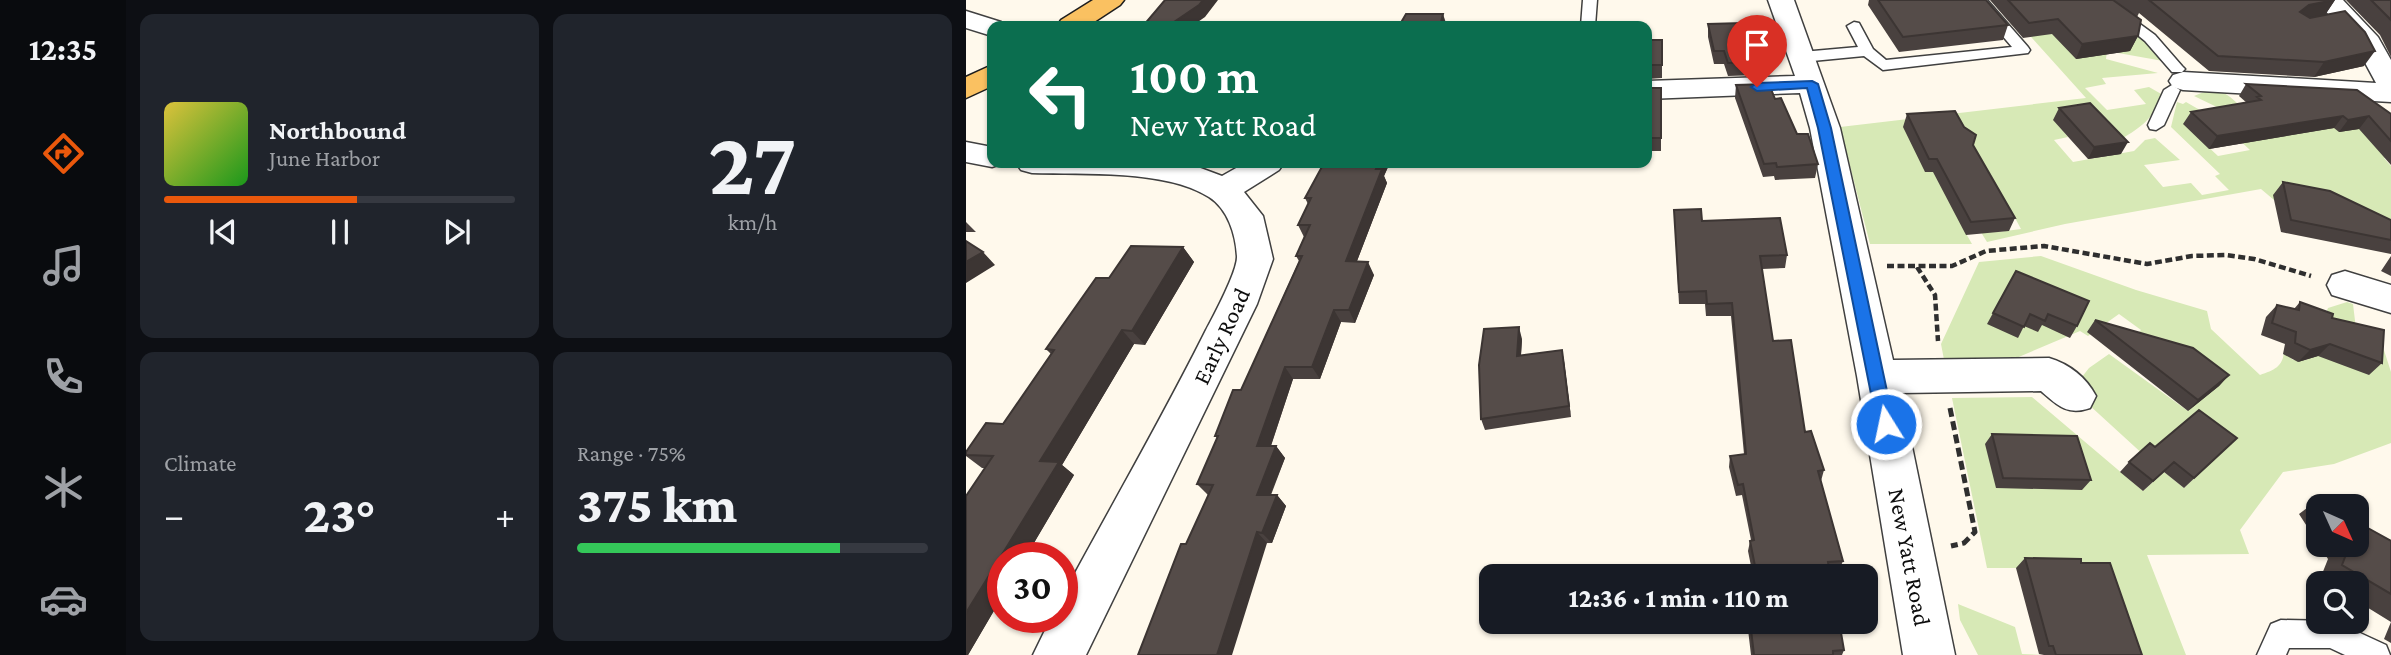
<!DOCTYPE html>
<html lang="en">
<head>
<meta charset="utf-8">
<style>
  body { margin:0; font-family:"Crimson Pro",serif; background:#20242c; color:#f1f3f6; height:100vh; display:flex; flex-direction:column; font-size:26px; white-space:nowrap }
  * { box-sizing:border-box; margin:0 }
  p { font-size:23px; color:#9ea1a6 }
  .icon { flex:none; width:38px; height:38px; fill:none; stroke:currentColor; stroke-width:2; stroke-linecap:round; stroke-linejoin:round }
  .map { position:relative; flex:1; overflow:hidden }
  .sheet { display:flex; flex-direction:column; gap:14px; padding:14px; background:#0d0f14; width:840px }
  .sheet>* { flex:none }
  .banner { position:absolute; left:21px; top:21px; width:665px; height:147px; border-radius:14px; box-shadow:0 2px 5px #0004; background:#0b6e4f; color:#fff; overflow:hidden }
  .needle { width:46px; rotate:135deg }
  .tools { position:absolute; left:1340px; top:494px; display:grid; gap:14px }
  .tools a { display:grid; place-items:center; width:63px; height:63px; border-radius:14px; background:#171b24; box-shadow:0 2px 5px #0004; font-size:35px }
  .speed { position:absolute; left:21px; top:542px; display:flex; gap:14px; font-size:35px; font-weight:700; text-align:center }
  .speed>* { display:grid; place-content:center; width:91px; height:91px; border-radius:50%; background:#171b24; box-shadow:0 2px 5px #0004; line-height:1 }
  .speed .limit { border:10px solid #d22; background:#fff; color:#111 }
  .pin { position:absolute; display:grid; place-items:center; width:60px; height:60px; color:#fff; margin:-72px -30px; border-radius:50% 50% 50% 0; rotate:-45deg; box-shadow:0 0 7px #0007 }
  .pin .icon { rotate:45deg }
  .me { position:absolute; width:77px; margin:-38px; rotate:350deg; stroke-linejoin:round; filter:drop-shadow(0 0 5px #0008) }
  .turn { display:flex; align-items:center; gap:24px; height:147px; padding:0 28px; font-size:32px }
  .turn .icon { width:91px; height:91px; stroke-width:2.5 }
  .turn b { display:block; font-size:49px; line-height:60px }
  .big { font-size:52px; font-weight:800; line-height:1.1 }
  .sheet .widget { flex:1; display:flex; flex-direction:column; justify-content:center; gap:10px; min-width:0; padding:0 24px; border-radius:14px; background:#20242c }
  .sheet .dial { align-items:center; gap:0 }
  .dial b { font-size:91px; line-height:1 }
  .song { display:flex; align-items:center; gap:21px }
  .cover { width:84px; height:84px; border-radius:10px; background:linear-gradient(135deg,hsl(50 70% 55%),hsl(120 70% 35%)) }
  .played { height:7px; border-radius:4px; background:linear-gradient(90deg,#ea580c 55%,#363941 55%) }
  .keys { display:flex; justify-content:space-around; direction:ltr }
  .heat { display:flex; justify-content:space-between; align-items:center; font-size:38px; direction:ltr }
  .charge { height:10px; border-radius:5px; background:linear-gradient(90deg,#34c759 75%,#363941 0) }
  .sheet .tiles { flex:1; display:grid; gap:14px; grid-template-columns:repeat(2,1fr) }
  .trip { position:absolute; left:513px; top:564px; width:399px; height:70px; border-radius:14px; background:#171b24; box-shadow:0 2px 5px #0004; font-weight:800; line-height:70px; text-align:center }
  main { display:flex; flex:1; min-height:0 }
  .menu { display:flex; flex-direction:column; width:126px; justify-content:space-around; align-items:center; background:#090b0e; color:#9ea1a6 }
  .menu .icon { width:49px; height:49px }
  .menu .on { color:#ea580c }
  .menu b { font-size:32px; color:#f1f3f6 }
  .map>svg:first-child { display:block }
  .green { fill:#d7e9b6 }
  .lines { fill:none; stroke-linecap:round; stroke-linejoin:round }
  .lane-casing { stroke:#404040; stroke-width:3 }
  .street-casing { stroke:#404040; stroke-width:3 }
  .primary-casing { stroke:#1e1e1e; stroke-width:3 }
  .path-far1 { stroke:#2f2f2f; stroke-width:4.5; stroke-dasharray:7 3.5; stroke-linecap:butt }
  .path { stroke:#2f2f2f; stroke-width:5; stroke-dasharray:9 4.5; stroke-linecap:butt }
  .lane { fill:#fff; fill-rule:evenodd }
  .street { fill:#fff; fill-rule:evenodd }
  .primary { fill:#fac161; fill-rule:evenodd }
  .wall { fill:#49413f }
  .shaded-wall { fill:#3c3533 }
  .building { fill:#554c49; stroke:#3c3533; stroke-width:2 }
  .route { fill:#1a73e8; stroke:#114b97; stroke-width:2 }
  .labels { text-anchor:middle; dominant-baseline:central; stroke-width:7; stroke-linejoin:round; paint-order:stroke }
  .street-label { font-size:24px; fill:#0d0d0d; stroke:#fff }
</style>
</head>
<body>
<main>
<nav class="menu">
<b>12:35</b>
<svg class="icon on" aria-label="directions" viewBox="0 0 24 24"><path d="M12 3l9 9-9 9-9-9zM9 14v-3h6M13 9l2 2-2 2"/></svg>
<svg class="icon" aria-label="music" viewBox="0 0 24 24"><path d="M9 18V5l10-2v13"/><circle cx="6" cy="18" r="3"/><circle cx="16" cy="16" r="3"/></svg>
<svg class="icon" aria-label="phone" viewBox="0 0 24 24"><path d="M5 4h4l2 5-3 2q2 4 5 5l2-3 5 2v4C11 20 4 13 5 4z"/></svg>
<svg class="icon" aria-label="climate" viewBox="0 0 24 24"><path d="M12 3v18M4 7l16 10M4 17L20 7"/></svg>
<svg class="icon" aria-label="car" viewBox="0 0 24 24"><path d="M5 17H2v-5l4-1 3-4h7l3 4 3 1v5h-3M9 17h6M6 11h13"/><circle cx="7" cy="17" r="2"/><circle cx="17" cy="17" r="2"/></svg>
</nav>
<section class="sheet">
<div class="tiles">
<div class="widget">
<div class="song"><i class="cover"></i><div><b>Northbound</b><p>June Harbor</p></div></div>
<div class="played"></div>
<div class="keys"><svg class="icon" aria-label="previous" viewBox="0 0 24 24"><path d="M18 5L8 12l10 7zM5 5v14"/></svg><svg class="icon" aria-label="pause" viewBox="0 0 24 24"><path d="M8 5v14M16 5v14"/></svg><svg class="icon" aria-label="next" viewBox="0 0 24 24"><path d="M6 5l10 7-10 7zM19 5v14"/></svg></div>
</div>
<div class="widget dial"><b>27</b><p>km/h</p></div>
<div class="widget"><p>Climate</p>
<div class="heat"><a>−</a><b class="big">23°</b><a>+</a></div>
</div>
<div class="widget"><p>Range · 75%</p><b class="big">375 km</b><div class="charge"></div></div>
</div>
</section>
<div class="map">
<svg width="1425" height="655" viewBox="0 0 1425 655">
  <rect width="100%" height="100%" fill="#fff9ec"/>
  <path class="green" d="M1165,27L1197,61L1141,51L1140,59L1192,73L1136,78L1140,84L1119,88L1141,110L1180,104L1168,90L1183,87L1197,95C1188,117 1175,128 1155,139L1088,120L1102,137L1088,140L1107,162L1168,151L1179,140L1189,138L1214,160L1178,165L1197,187L1225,183L1236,195L1263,190L1249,176L1254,174L1205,127L1211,102L1217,104L1220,102L1246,117L1223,129L1252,156L1284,150L1270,137L1257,110L1228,96C1255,83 1263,96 1282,113L1308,98L1394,128L1425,156L1418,158L1425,166V238L1308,195V200L1295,189L1099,224L1021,242L1013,229L1032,232L1055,229L1043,207L1027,209L998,230L1006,244H904L874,127L1120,98L1057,28Z
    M1075,256L1170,290L1241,311L1245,329L1294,375C1308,370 1317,367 1318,351L1327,360H1341L1362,308L1381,302L1387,304L1390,329L1416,344L1425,372V443L1368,464L1317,472L1274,530L1283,554L1181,555L1220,655H1161L1050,568H1021L986,398L1066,397L1177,491L1198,472L1218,488L1260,448L1180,457L1122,404L1112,382L1123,368L1143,354L1222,411L1172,333L1175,330L1153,314L1122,336L1114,331L1048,359L980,370L975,344L1013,262Z
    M992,604L1049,627L1056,654L1078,655H1012L994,620Z"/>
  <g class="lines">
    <defs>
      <path id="lane" d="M617,0H631L629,26H615Z
        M1006,0H1021L1062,47L1064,50L1062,53L917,70L898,56L836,62L828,57L836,52L892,47L881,26L888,22L893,23L907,49L920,60L1046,47Z
        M1152,8L1189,35L1216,66L1219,69L1216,72H1206L1179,41L1147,15L1145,12Z
        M1206,85L1214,90L1198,125L1190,130L1184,129L1182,125L1198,90Z
        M1315,620L1368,621L1420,645L1424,655H1379L1364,648H1323L1320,655H1291L1305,624Z"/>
      <path id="street" d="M802,0H828L874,128L927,360L1083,358C1103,364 1120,377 1130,396L1124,408C1101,416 1091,405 1075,391L935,393L989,655H937L891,376L844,128L834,93L681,99V81L829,76Z
        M1350,0H1377L1412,37L1425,60V102L1217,90L1207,87L1203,81L1207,75L1217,72L1410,83L1390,46Z
        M0,11L35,22L38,26H26V36L0,28Z
        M0,142L26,147V163H38L26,167L0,162Z
        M50,163H221L256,176L279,163H318L313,170L278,192L297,216L307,259L291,304L120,655H67L85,618H96V597C144,508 195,420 240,330C248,315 271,272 271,257C270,235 262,209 243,197C199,169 118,175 66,173L55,170Z
        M1379,271L1425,285V313L1366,295L1361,285L1366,275Z"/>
      <path id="primary" d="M127,0H158L154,5L122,26H91L95,20Z
        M26,65V86L0,98V77Z"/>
    </defs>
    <use href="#lane" class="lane-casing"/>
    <use href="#street" class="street-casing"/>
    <use href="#primary" class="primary-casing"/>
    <path class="path-far1" d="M921,266H986L1020,251L1078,246L1181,264L1226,256L1260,255L1288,259L1345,276
      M951,267L969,295L972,341"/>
    <path class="path" d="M984,408L1009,532L998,543L985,546"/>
    <use href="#lane" class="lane"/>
    <use href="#street" class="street"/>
    <use href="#primary" class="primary"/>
  </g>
  <path class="wall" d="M903,0H1020L1042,25L1037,40L933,52L902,5Z
    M1024,0H1369L1359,15L1398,66L1348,77L1243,71L1173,13L1171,17L1172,36L1164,51L1110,59L1086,34L1057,38Z
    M1380,0H1425V57L1414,35Z
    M742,24L794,62L792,75L762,76L758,64H748L742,37Z
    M681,40H696V78L681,79Z
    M1280,84L1425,114V165L1393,129L1373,132L1368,128L1243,149L1217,124L1225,112L1281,103L1273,96Z
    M770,85L809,99L831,134L852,164L849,178L809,180L808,176L797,177L769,98Z
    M681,88H695V151H681Z
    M1093,108L1155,154L1122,159L1087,120Z
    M941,114L1049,218L1043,231L1000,235L967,172H959L937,127Z
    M420,163L422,167L418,176L421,183L391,261L408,275L389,323L375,322L354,379H327L305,446H310L319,458L305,495H311L320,506L306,543L220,544L242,495L231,484L251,438L249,436L275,390L333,261L330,256L338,237L332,225L342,204L339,198Z
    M1317,182L1425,220V254L1315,232L1307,195Z
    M708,210L821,255L819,268L796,269L807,341L839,432L858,470L855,481L877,561L873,570L864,571V576H787L782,551L784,541L785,540L776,495L770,496L763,467L764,456L778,454L765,316H740L739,304H713Z
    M0,222L10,232H0Z
    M217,247L228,262L179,345L168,344L96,465L108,475L2,655H0L19,468H16L0,456V452L37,424L85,354L80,349Z
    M1425,256V276L1415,271Z
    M1050,271L1111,326L1104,338L1076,325L1072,332L1058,326L1052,338L1021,324Z
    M1334,302L1366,318L1416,363L1403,375L1352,356L1332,362L1317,354L1319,344L1295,335L1300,317L1311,305L1328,309Z
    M1129,320L1263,375L1253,386L1222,411L1121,332Z
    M556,339L555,356L598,361L605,417L519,430L515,419Z
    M1026,434L1125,480L1116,490L1030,488L1019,444Z
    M1271,438L1218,488L1198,472L1177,491L1154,472L1163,462L1189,447Z
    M1353,499L1364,506H1353V544H1384L1425,541V643L1418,639L1425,622L1391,601V583H1361L1354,579L1362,559L1333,514Z
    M1059,558L1115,563L1176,655H1078L1073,654L1050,568Z
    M781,621H873L878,650L876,655H785Z"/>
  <path class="shaded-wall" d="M237,0H252L239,17L226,26H202Z
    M1369,0L1359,15L1334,19V12L1343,5Z
    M477,14L481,26H474Z
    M1172,36L1164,51L1110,59L1116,44Z
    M1409,51L1398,66L1348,77L1358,62Z
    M1377,116L1368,128L1243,149L1251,136Z
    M1403,116L1393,129L1373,132L1382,120Z
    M1162,142L1155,154L1122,159L1128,147Z
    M413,163H420L422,167L418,176L421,183L386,274L380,261Z
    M217,247L228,262L179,345L166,331Z
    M17,252L29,265L0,283V262Z
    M402,262L408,275L389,323L383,310Z
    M368,310L375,322L354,379L346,367Z
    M553,327L556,339L554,368L551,356Z
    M156,330L168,344L96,465L108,475L59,558H37V595L2,655H0V613L74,461Z
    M1364,344L1352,356L1332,362L1344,350Z
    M596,350L598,361L605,417L603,406Z
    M319,367L327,379L301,457L291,446Z
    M1263,375L1253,386L1222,411L1232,400Z
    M310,446L319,458L300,505L291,495Z
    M311,495L320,506L306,543L296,533Z
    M291,532L301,543L266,655H251Z"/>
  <path class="building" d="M199,0H237L233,5L202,26H177Z
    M912,0H1020L1042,25L937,37Z
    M1042,0H1147L1175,20L1172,36L1116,44L1092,19L1063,23Z
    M1183,0H1368L1343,5L1334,12L1344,18L1379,11L1399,32L1409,51L1358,62L1252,56Z
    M1405,0H1425V20Z
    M440,14H477L474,26H433Z
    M778,23L794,62L762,63L758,51H748L742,24Z
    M681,40H696V65H681Z
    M803,84L809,99L815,98L831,134H842L852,164L811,167L810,163L798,164L770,85Z
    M1280,84L1391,90L1425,114V141L1403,116L1382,120L1377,116L1251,136L1225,112L1295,100L1291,97L1295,96Z
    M681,88H695V138H681Z
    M1124,103L1162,142L1128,147L1093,108Z
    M989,111L998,127L1010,135L1007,145L1049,218L1005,222L971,159H963L941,114Z
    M358,163H413L410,169H416L380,261L402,262L383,310H368L346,367H319L291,446H310L291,495H311L296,533L291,532L251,655H172L215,544H220L247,485L231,484L252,436H249L267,390H275L336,256H330L344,225H332L345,198H339Z
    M1317,182L1364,191L1425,220V240L1325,220Z
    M735,209L736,221L814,218L821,255L794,256L807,341L825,340L839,432L845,431L858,470L852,471L877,561L862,562L864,576H791L784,541L788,540L777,484L772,485L764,456L780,454L766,303L741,304L740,291L713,292L708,210Z
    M0,241L17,252L0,262Z
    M165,246L217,247L166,331L156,330L74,461L93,462L0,613V496L27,456L0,455V452L20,423L37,424L88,350L80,349L130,278H143Z
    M1050,271L1123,301L1111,326L1082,314L1079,321L1064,314L1058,327L1027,313Z
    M1334,302L1367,314L1366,318L1418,330L1416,363L1364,344L1344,350L1329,343L1330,332L1306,323L1311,305L1333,310Z
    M1129,320L1227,348L1263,375L1232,400Z
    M553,327L551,356L596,350L603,406L515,419L513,365L518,329Z
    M1233,410L1271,438L1228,478L1208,462L1187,481L1163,462L1184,443L1189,447Z
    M1026,434L1111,436L1125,480L1037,478Z
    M1353,499L1364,506H1358Z
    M1391,522L1425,541V594L1376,565L1384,544H1391Z
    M1059,558L1115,559V563H1144L1176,655H1090L1087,646H1083Z
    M784,621H873L878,650L867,651V655H788Z"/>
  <path class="route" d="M846,81L852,84L865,128L928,424L926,429L920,431L913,429L911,424L852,128L841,88L791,91L785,87L791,83Z"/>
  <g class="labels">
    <g class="street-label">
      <text transform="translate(255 336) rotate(-65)">Early Road</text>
      <text transform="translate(944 557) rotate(79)">New Yatt Road</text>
    </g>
  </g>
</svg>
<div class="tools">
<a><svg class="needle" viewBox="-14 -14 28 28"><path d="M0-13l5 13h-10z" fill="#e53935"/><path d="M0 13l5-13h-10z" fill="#9ea1a6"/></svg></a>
<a><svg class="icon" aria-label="search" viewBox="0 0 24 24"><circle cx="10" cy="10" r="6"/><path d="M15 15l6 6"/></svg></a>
</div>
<div class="speed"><div class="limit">30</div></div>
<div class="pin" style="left:791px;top:87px;background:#d93025"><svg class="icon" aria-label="arrive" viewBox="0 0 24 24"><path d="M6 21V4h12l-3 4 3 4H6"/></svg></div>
<svg class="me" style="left:920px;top:424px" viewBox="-20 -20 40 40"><circle r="17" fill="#1a73e8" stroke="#fff" stroke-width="3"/><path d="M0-11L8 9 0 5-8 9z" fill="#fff"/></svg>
<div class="trip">12:36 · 1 min · 110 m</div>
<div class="banner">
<div class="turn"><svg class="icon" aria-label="left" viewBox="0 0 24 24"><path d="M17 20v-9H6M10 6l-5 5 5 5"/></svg><div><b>100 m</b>New Yatt Road</div></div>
</div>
</div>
</main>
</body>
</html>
